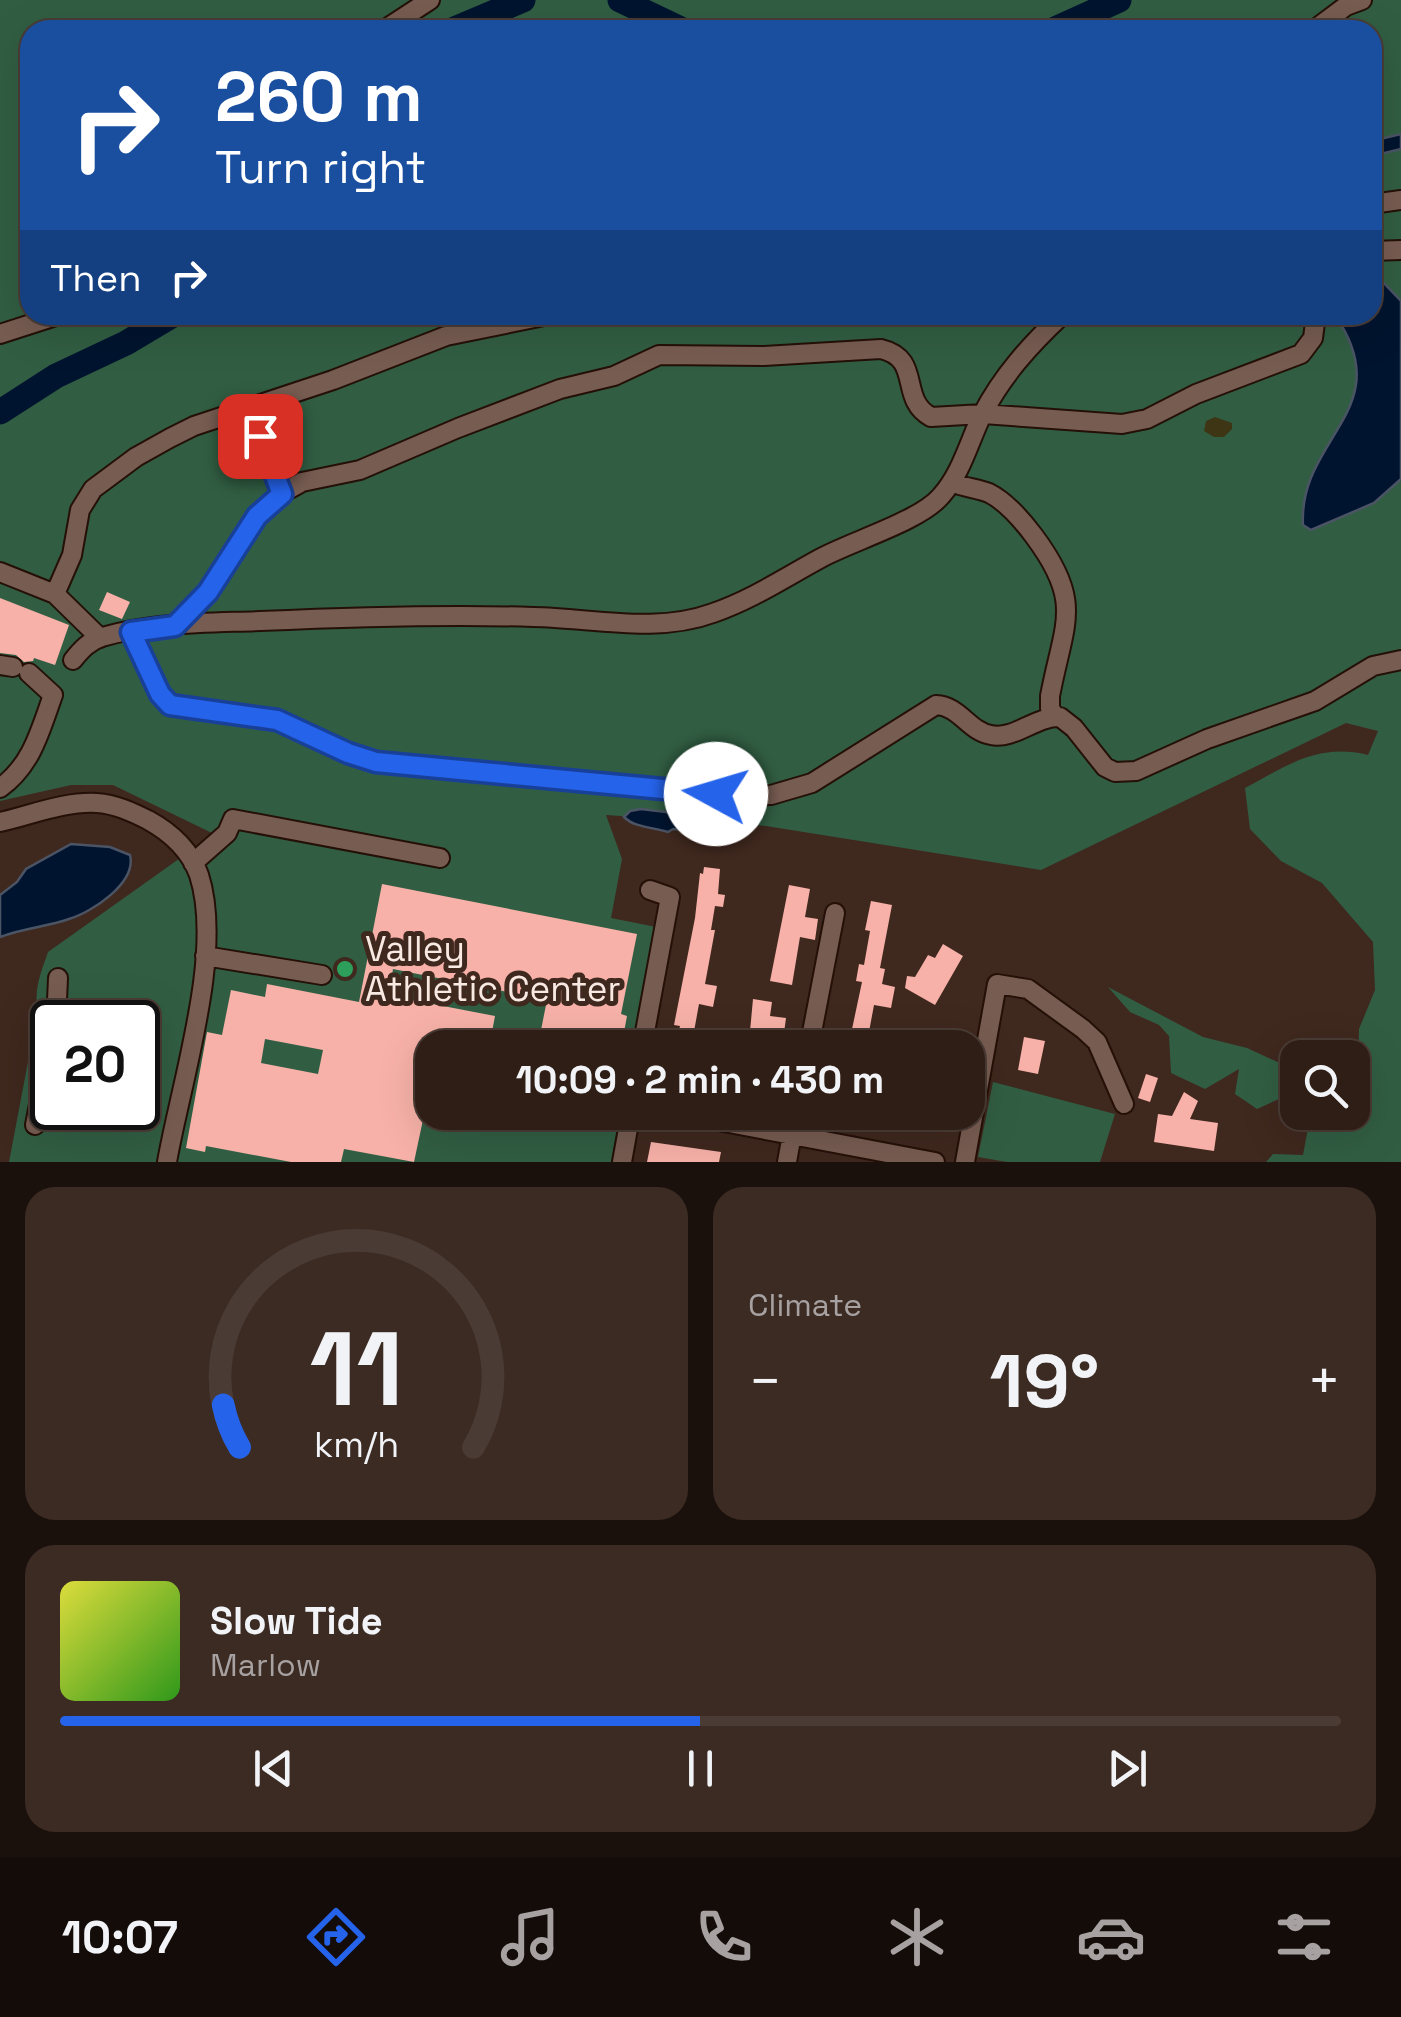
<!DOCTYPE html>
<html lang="en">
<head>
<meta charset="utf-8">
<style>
  body { margin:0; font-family:"Space Grotesk",sans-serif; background:#3b2b23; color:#f1f3f6; height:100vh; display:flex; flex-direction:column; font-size:38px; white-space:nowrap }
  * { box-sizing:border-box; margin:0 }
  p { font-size:32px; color:#a7a2a1 }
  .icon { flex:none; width:55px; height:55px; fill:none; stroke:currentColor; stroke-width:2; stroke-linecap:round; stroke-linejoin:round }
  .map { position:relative; height:1162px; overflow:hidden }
  .drawer { display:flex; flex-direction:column; gap:25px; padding:25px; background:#1a100c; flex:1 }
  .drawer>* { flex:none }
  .hud { position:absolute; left:20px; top:20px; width:1362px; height:305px; border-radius:30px; box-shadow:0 10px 40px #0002,0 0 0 2px #4a3c35; background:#1a4fa0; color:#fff; overflow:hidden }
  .fabs { position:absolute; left:1280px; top:1040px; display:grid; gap:20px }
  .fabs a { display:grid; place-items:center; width:90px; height:90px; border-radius:20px; background:#2f1e16; box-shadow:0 10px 40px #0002,0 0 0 2px #4a3c35; font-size:50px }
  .speed { position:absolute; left:30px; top:1000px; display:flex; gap:20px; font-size:50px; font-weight:700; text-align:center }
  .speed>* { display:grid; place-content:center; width:130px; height:130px; border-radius:50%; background:#2f1e16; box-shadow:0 10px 40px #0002,0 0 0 2px #4a3c35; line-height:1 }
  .speed .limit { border:5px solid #111; border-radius:15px; background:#fff; color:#111 }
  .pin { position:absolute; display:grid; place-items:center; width:85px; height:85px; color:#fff; margin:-42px; border-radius:20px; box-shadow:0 5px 15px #0006 }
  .me { position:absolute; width:110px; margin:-55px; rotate:276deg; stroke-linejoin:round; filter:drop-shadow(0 0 8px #0008) }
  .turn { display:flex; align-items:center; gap:35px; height:210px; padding:0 30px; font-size:45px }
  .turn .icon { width:130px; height:130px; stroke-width:2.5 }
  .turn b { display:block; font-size:70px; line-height:85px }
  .then { display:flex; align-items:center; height:95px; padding:0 30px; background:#0003; gap:20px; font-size:38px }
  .big { font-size:75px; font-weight:700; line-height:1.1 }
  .drawer .card { flex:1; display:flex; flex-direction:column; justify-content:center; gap:15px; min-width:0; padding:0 35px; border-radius:30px; background:#3b2b23 }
  .drawer .dial { align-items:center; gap:0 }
  .dial svg { height:260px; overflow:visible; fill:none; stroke:#4a3c35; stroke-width:7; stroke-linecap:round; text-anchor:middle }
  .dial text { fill:#f1f3f6; stroke:none }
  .song { display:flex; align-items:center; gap:30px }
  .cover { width:120px; height:120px; border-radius:15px; background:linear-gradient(135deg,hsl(60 70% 55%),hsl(110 70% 35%)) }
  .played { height:10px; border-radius:5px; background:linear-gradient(90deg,#2563eb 50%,#4a3c35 50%) }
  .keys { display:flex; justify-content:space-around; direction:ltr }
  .heat { display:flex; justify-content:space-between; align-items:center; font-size:55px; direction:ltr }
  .drawer .tiles { flex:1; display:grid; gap:25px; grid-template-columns:1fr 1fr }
  .card:last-child { grid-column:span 2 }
  .trip { position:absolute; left:415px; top:1030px; width:570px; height:100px; border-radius:30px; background:#2f1e16; box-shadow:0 10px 40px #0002,0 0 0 2px #4a3c35; font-weight:700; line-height:100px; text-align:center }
  .menu { display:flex; height:160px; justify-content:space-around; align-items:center; background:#130c09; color:#a7a2a1 }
  .menu .icon { width:70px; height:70px }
  .menu .current { color:#2563eb }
  .menu b { font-size:45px; color:#f1f3f6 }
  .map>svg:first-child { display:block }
  .green { fill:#315e43; fill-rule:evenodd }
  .sand { fill:#3e3515 }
  .water { fill:#00142f; stroke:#4b5465; stroke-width:2.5 }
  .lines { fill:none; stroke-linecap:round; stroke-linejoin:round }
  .river { stroke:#00142f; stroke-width:25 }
  .building { fill:#f7b1a8; fill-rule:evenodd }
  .minor-casing { stroke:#251007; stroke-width:22 }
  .minor { stroke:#775c51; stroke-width:18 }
  .route-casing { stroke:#184099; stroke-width:25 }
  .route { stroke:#2563eb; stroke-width:18 }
  .leisure-dot { fill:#2e9e5b; stroke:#3f281e; stroke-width:4 }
  .labels { text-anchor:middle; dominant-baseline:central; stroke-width:10; stroke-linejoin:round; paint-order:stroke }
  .poi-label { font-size:35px; fill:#f9e9e3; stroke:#3f281e; text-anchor:start }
</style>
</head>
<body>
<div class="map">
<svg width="1401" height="1162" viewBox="0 0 1401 1162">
  <rect width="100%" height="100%" fill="#3f281e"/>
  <path class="green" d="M0,0H1401V1162H1266L1273,1154L1303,1155L1309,1123L1355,1120L1353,1065L1358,1064L1359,1029L1375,990L1373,942L1322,883L1281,861L1250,829L1245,788C1288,765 1318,743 1368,755L1378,731L1346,723L1041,870L766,826L606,815L622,859L611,918L656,927L633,1047L432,1048V1112L620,1113L611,1162H9L38,1009C33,990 42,970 48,952L214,834L113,785H71L0,801ZM30,30H1372V315H30ZM52,1022H138V1108H52Z
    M1108,987L1203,1037L1247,1048L1284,1065L1297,1059V1101L1281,1098L1257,1109L1235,1094L1239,1069L1205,1089L1171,1073L1169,1036L1159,1025L1130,1012Z
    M993,1082L1115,1114L1100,1162H1007L978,1157Z"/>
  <path class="sand" d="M1215,417L1232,423V429L1224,437H1214L1204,431L1206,421Z"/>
  <path class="water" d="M1401,134V149L1380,154L1373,163V137L1376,140Z
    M1373,276L1378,277L1401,301V479L1374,503L1311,530L1303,525C1298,437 1400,410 1335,315H1372Z
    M641,809L691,815L696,823L695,831L673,829L668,832C653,827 635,828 624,817L630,811Z
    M71,844L110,847L130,855C137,883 92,912 69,919C46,927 23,928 0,937V895L17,882L26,869Z"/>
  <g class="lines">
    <path class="river" d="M620,0L683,30
      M452,30L523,0
      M1053,30L1119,0
      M0,412L56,376L126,343L173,315"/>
  </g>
  <path class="building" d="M107,592L130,602L122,619L99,610Z
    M0,598L69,625L55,665L34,658L33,661L24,662L16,655L0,653Z
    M704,867L720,869L718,894L725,895L723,907L715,906L711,930H715L705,984L717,986L713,1007L699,1004L691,1048H675L680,1026L674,1025L695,918L700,873L703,874Z
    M382,884L637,934L621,1014L627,1016L621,1048H516L518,1031L540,1035L547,1000L393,969L389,994L391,996L495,1016L489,1048H432V1087H430L414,1162L344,1149L341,1162H291L206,1146L205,1152L186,1148L207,1032L222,1035L231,990L265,997L267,984L359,1002ZM265,1039L323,1050L318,1074L261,1063Z
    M789,885L810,889L805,917L818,919L815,940L800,937L792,985L770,981Z
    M871,901L892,905L880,968L885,969L882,984L895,987L891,1008L874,1005L866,1048H848L862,982L856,981L859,964L864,965L870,931L865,930Z
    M943,944L963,956L935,1005L905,988L907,976L915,977L928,955L935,958Z
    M753,999L772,1002L770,1016L786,1018L782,1048H758V1043L749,1042Z
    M924,1028L943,1031L940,1048H921Z
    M1024,1037L1045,1041L1038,1074L1018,1070Z
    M1146,1074L1158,1078L1150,1102L1138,1098Z
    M1184,1092L1198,1101L1190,1119L1218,1123L1214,1151L1154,1142L1158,1114L1172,1116Z
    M911,1112H941L938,1132L909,1126Z
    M651,1142L721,1152L719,1162H647Z"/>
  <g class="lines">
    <defs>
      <path id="minor" d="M384,30L430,0
        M1314,30L1346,6L1362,0
        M1372,204L1401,200
        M1372,251L1401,250
        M0,334L59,315
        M250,408L282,493
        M952,482C964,488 977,488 989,493C1007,502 1022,520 1034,536C1084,603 1064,622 1050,696V709L1056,717
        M0,572L55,594
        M175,625L208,592L257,516L282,493L302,482L360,470L458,428L560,389L614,376L659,355L764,356L881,349C923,359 898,399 931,417L983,414L1122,424L1147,419L1196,394L1301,354L1313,338L1316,315
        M131,632L160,694L170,705L277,720L348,753L375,762L745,796L771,795L812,783L936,705C960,706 968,731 991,735C1014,740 1036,716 1060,717L1074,728L1105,767L1115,772L1136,771L1207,739L1315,701L1373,666L1401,660
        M100,638L55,594L72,555L80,510L93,489L136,457L170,438L194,426L333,380L446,336L549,315
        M73,660C81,650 89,641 102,637C153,622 208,623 260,621C351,617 442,614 533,617C593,618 656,634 713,613C753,599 784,578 821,558C852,541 920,521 941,496C961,474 969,442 982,415C1002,376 1030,345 1062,315
        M0,665L13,667
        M0,788C32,765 40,731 53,695L29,673
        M0,822C31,815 65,801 97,803C115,804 132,812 148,820C170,832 190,850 199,875C224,952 181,1082 167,1162
        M193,863L227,833L233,819L440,858
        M205,956L322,975
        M56,1022L58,978
        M642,1048L670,897L650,890
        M809,1048L835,913
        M671,1112L935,1162
        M35,1125L52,1037
        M622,1162L631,1112
        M787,1162L796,1112
        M965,1162L997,984L1028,989L1083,1029L1097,1042L1124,1104"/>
    </defs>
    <use href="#minor" class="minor-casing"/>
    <use href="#minor" class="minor"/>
  </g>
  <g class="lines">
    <defs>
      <path id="route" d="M260,436L282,494L257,516L208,592L175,626L131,632L160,694L170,705L277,720L348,753L376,762L716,794"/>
    </defs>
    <use href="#route" class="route-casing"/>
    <use href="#route" class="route"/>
  </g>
  <circle class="leisure-dot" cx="345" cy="969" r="10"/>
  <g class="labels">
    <g class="poi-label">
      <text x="365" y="949">Valley<tspan x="365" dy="40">Athletic Center</tspan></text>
    </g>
  </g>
</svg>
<div class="fabs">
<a><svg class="icon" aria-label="search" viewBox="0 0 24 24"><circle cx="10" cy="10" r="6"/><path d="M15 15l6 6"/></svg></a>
</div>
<div class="speed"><div class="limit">20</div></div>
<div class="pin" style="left:260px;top:436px;background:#d93025"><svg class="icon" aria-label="arrive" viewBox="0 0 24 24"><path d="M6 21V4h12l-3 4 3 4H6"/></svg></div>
<svg class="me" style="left:716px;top:794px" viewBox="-20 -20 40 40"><circle r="19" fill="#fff"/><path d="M0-13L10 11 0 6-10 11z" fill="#2563eb"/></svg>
<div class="trip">10:09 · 2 min · 430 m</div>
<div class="hud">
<div class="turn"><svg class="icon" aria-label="right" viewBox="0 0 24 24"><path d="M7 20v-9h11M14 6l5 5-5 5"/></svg><div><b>260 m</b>Turn right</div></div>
<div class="then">Then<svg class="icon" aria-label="right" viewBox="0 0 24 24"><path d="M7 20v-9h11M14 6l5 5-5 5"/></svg></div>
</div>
</div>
<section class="drawer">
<div class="tiles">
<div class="card dial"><svg viewBox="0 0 100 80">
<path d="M14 69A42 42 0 1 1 86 69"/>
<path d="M14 69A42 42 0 0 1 9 56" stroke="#2563eb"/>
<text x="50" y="56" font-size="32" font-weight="700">11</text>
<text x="50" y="72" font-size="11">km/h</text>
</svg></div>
<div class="card"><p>Climate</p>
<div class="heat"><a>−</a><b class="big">19°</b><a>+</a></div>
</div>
<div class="card">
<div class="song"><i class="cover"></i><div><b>Slow Tide</b><p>Marlow</p></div></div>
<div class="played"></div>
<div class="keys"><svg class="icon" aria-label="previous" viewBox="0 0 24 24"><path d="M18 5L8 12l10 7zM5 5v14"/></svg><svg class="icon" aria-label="pause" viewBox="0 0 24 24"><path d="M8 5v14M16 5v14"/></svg><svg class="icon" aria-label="next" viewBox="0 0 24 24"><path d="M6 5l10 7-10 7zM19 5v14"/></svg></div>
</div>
</div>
</section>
<nav class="menu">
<b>10:07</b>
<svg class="icon current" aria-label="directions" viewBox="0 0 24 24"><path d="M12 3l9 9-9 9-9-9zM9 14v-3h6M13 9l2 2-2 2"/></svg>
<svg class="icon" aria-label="music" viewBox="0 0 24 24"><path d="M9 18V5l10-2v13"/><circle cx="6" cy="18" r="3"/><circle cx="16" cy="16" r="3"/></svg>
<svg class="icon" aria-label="phone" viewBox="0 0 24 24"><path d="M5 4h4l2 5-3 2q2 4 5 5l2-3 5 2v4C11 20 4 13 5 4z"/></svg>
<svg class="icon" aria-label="climate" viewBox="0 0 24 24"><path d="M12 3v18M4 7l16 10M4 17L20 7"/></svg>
<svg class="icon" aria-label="car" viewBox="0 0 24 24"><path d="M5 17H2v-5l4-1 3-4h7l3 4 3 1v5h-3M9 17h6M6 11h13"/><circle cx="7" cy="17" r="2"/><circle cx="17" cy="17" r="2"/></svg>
<svg class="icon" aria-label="filters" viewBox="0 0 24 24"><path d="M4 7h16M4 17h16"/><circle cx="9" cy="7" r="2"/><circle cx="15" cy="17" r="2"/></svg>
</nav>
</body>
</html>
